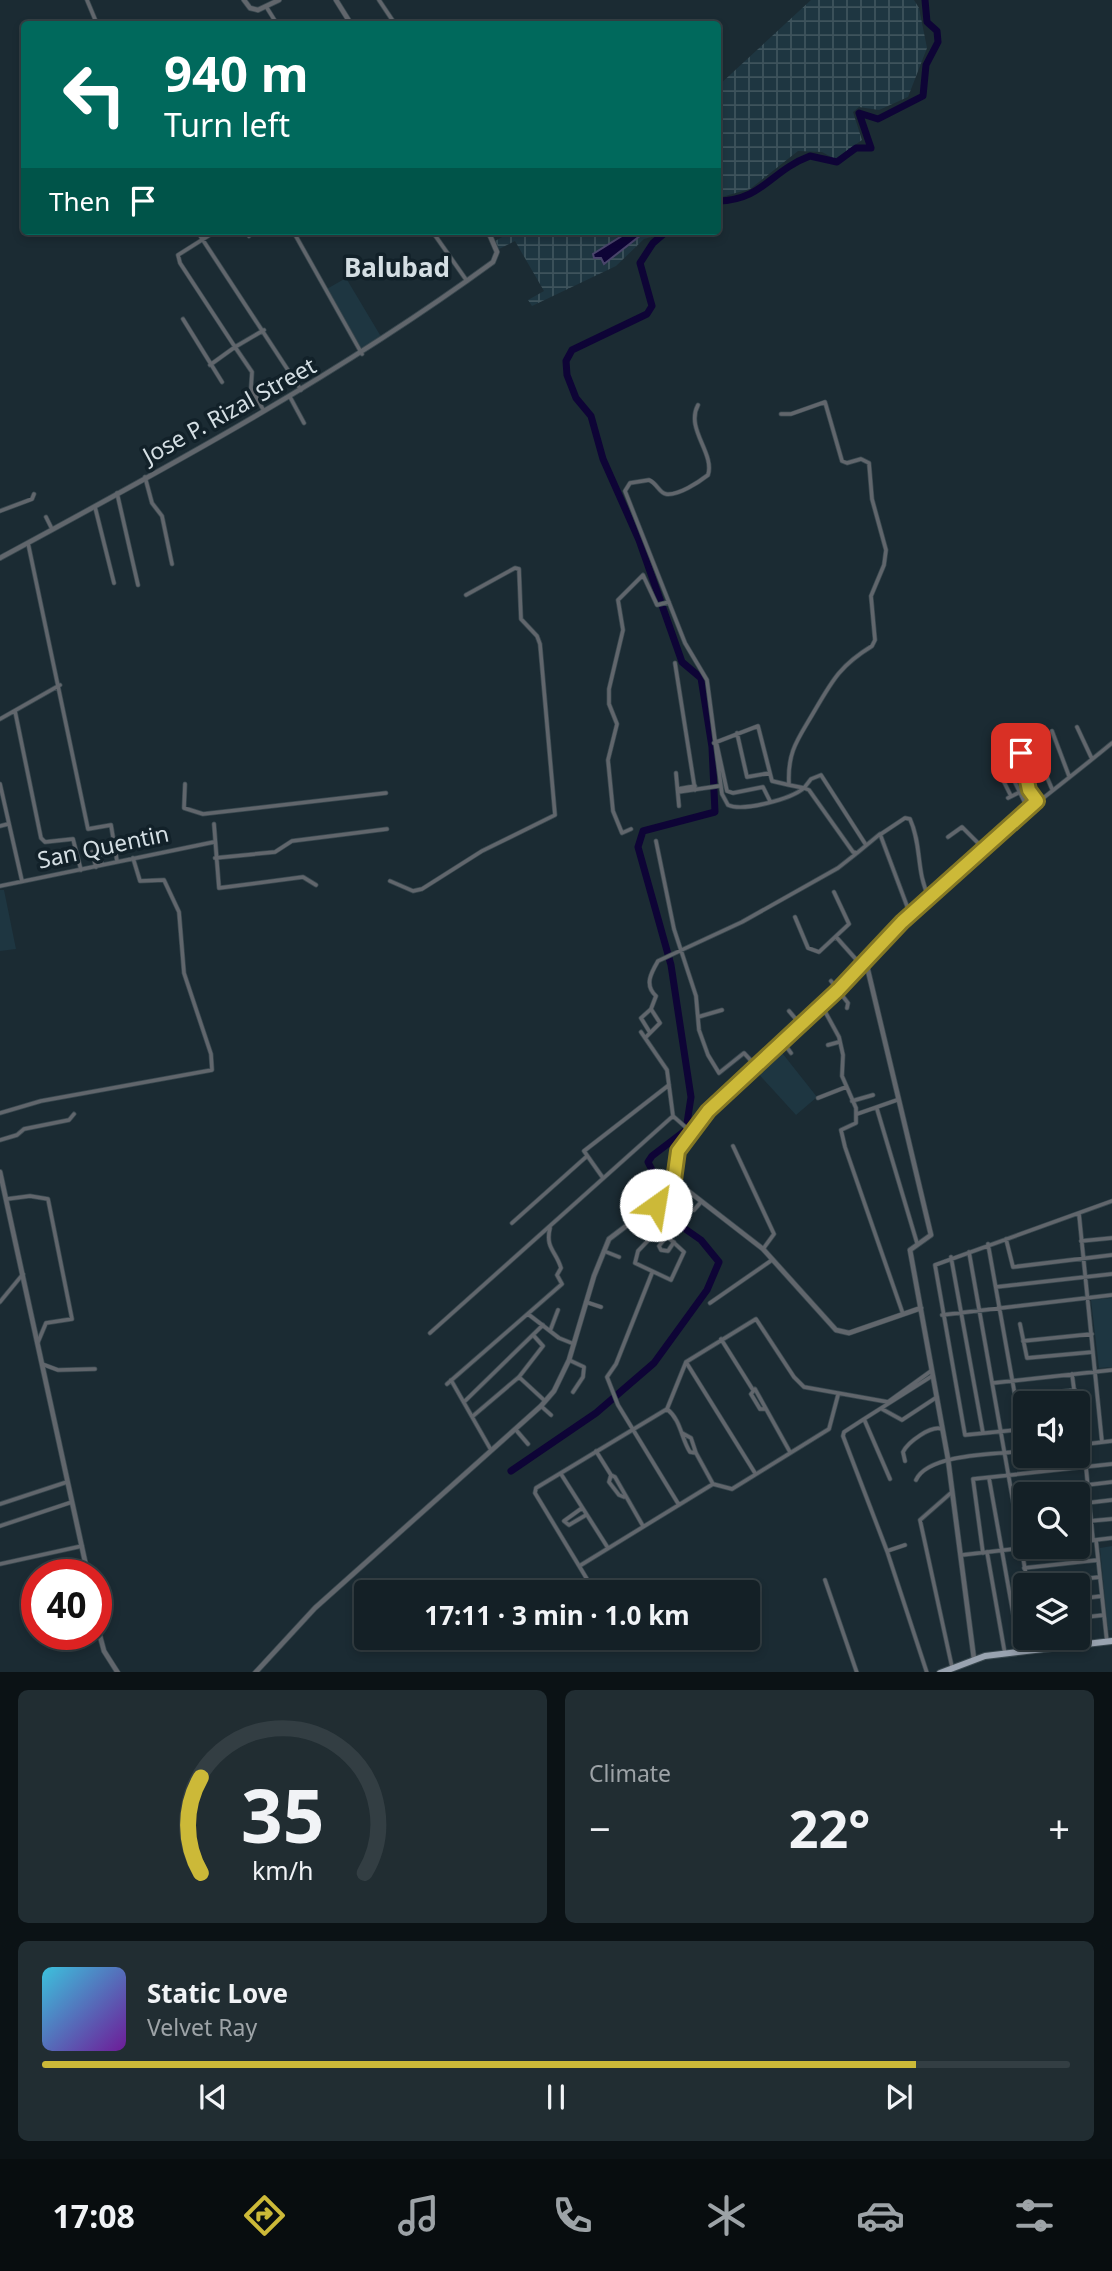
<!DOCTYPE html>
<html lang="en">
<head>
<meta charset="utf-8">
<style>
  body { margin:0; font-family:"Noto Sans",sans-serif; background:#212d32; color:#f1f3f6; height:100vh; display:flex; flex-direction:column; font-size:26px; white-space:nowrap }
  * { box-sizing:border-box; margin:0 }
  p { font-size:23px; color:#9da3a7 }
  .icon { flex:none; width:38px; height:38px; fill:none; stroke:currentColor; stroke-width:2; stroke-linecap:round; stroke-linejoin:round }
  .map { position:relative; height:1672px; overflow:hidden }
  .panel { display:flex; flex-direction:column; gap:18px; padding:18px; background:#0b1215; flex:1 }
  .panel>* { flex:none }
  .hud { position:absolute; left:21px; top:21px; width:700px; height:214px; border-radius:7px; box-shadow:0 4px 10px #0003,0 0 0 2px #333e43; background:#00695c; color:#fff; overflow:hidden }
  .buttons { position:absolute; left:1013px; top:1391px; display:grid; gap:14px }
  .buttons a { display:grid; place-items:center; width:77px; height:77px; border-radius:7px; background:#142026; box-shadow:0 4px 10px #0003,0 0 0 2px #333e43; font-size:35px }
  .speed { position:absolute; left:21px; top:1559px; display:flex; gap:14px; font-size:35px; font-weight:700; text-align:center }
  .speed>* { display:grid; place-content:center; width:91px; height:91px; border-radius:50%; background:#142026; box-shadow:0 4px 10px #0003,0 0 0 2px #333e43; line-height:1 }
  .speed .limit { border:10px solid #d22; background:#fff; color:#111 }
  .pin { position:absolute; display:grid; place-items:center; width:60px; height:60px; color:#fff; margin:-30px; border-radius:14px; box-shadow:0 4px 10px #0006 }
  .me { position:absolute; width:77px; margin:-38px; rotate:32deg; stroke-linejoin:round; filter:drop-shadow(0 0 5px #0008) }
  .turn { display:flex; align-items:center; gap:24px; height:147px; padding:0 28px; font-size:32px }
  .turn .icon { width:91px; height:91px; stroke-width:2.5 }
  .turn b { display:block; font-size:49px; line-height:60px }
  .then { display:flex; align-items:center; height:66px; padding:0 28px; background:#0003; gap:14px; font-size:26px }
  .big { font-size:52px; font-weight:700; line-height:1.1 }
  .panel .widget { flex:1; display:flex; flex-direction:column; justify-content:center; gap:10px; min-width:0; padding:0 24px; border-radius:10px; background:#212d32 }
  .panel .dial { align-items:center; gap:0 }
  .dial svg { height:182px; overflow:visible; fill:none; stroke:#333e43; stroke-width:7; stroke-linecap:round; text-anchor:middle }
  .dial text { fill:#f1f3f6; stroke:none }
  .song { display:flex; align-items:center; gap:21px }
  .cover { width:84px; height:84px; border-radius:10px; background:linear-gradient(135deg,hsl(190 70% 55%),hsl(280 70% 35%)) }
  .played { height:7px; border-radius:4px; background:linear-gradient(90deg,#ccb938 85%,#333e43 85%) }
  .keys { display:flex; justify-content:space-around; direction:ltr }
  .heat { display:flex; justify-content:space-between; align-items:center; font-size:38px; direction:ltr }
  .panel .tiles { flex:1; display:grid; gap:18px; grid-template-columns:1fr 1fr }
  .widget:last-child { grid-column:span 2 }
  .trip { position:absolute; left:354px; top:1580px; width:406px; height:70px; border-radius:7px; background:#142026; box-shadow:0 4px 10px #0003,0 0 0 2px #333e43; font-weight:700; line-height:70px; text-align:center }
  .tabs { display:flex; height:112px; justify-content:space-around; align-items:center; background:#080d0f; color:#9da3a7 }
  .tabs .icon { width:49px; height:49px }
  .tabs .on { color:#ccb938 }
  .tabs b { font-size:32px; color:#f1f3f6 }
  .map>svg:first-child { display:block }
  .built { fill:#1e3641 }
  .industrial { fill:url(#industrial-grid) }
  .water { fill:#0e0436; stroke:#49456a; stroke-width:2 }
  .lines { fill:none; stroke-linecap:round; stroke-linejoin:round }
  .river { stroke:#0e0436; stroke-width:7 }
  .minor-casing { stroke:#39484f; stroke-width:5 }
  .tertiary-casing { stroke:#39484f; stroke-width:6 }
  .primary-casing { stroke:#39484f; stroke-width:8 }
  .minor { stroke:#61666c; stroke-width:3.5 }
  .tertiary { stroke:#61666c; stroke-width:4.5 }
  .primary { stroke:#99a3b0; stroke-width:6 }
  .route-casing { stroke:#857824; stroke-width:18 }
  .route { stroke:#ccb938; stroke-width:12 }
  .labels { text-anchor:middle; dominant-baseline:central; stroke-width:7; stroke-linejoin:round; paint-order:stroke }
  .street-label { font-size:23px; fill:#d4dee3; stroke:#122129 }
  .quarter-label { font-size:26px; font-weight:bold; fill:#d4dee3; stroke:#122129 }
</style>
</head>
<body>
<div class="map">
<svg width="1112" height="1673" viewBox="0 0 1112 1673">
  <defs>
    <pattern id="industrial-grid" width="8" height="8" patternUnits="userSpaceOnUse" patternTransform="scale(1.75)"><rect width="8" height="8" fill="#1e3641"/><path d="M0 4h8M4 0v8" fill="none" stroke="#3e535c"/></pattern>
  </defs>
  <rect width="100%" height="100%" fill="#1b2b33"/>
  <path class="built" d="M346,278L383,340L361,353L325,290Z
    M0,890H4L16,949L0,951Z
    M779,1049L817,1097L796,1115L755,1070Z
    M1112,1298V1367L1099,1368L1091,1300Z
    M1112,1546V1630H1108L1100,1548Z"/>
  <path class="industrial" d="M811,0H914L919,8L927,48L908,97L879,110L859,107L853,112L862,140L835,159L822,152L798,151L750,189L718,198V86Z
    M513,231H663L661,234L644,239L616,266L532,306L528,300L544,291L515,241L499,249L495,241Z"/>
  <path class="water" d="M630,231H638L641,235L604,264L601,258H594L593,254Z"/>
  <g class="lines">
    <path class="river" d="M718,201C763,200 770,171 810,156L837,162L856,148H871L859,113L878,119L923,96L926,65L938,42L937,31L927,22L925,0
      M511,1471L596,1413L654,1363L707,1290L719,1262L701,1240L671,1219L653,1189L652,1170L648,1162L652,1156L686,1130L691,1097L671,965L638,847L643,831L715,812L712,747L701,678L682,662L639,540L603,459L591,416L576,398L567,375L566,361L572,350L647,314L652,306L640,263L653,243L667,231"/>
    <defs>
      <path id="minor" d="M87,0L97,24
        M379,0L395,24
        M267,8L277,24
        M197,231L301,390
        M246,231L249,236
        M293,231L362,354
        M432,231L467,281
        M183,319L222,382
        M210,365L235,347L180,263L178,255L216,231
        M290,397L304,423
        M698,405C685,429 715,453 708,475C699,482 678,496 666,494C659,493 657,483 649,480L630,483L625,491L685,643L707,680L722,794L728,805C743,812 791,799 804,788L809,790L853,852L857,853L880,834L910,914
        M264,411L251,388L252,372L235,347L264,330
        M781,414H791L825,402L842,461L847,463L861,459L869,463L872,499L886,550L884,565L871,596L875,640L872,646C841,665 833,679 815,710C799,738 787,750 789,785L804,788L811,779L821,775L866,845
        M145,477L152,503L162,516L172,564
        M117,493L138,585
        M95,507L114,583
        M0,511L32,499L34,494
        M46,517L52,529
        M28,543L88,829L111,825L117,861
        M675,663L695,790
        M15,711L41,838L45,842L73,839L81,870
        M0,719L60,685
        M1077,727L1092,759
        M1052,731L1069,776
        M737,733L747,777L770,773
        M716,741L727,791L733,793L763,787L770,801
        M714,743L758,726L772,781L789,785
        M1021,753L1029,790L1037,801
        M1002,756L1028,809
        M1043,768L1052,789
        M676,773L679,806
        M1010,779L1004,782L1011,796
        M0,784L22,881
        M185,784L184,808L203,814L386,793
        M678,789L695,786
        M678,792L719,786
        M1008,798L1018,793
        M214,824L219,888L303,877L316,885
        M0,826L8,824
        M631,829L622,833L613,811L608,760L617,724L609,704V689L623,630L618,600L643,575L657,605L669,602
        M881,834L905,818L910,819C922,845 916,873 929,897
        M948,837L962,827L983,848
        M656,841L674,929L696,996L699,1030L708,1055L719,1073L744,1053L756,1066
        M99,847L102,865
        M92,852L96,867
        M215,858L275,852L292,841L387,829
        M390,881L413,891L422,889L482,851L555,815L540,644L537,636L521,619L519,569L515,568L466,595
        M0,886L214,842
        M795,917L808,948L819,952L849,924L834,892
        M837,938L862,966
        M866,962C933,877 1030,811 1112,743
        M831,981L848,1003L847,1008
        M822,1006L839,1037L843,1055L842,1076L856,1108V1123L841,1130L845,1147L903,1314
        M651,1009L656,996C644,985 651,973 658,961L742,922L838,868L857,853
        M789,1011L801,1025
        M698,1017L722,1010
        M641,1032L667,1070L673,1116L691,1132
        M645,1038L660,1023L651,1009L641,1018L649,1031
        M783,1042L791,1053
        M828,1045L839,1042
        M818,1098L846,1087
        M852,1101L873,1095
        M877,1109L917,1243
        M0,1113L41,1101L212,1070L211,1054L184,973L179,912L164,880L140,881L133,858
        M857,1114L897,1100
        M0,1140L17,1135L24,1129L69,1120L74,1114
        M733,1146L774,1234L763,1249
        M603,1178L584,1151L669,1085
        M7,1199L30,1196L48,1199L72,1319L46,1323L38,1342
        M694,1210L701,1202
        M1079,1214L1102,1442
        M512,1223L586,1157
        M659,1229L684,1252L671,1280L635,1263L638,1251Z
        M667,1236L659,1246L661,1250L668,1251L674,1242
        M1006,1239L1013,1267L1112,1255
        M1081,1241L1112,1238
        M988,1244L1021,1429
        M604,1251L619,1257
        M969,1252L1028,1586
        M951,1257L983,1433
        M652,1273L616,1364L607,1377L618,1405L679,1505
        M996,1287L1112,1274
        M0,1302L23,1274
        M586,1302L601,1307
        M710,1303L772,1260
        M528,1314L559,1338L574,1344
        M942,1315L1112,1295
        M1020,1324L1027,1358L1093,1352
        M550,1331L558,1310
        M430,1333L673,1116
        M721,1339L753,1390
        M1023,1341L1092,1334
        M569,1360L584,1367L583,1377L573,1392
        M686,1362L755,1473
        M42,1364L58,1370L95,1369
        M1072,1374L1076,1404
        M519,1377L545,1401
        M451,1380L491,1450
        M993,1383L1112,1370
        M447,1384L562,1284L557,1275L561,1268C556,1251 545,1248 550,1228
        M1015,1397L1075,1390
        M464,1402L543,1325
        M541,1406L551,1415
        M667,1409C681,1420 681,1438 690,1452L696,1453L713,1484L732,1489L829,1429L838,1395
        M765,1409H760L751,1394L755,1389L790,1452
        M882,1409L902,1420L937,1397
        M473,1416L519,1377L543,1346L534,1336
        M864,1419L844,1432L843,1436L887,1551L927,1673
        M1026,1429L965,1435L935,1265L1112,1201
        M516,1430L528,1444
        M682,1433L691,1438L696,1453
        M1078,1445L1112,1441
        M596,1451L611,1475L615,1477L643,1526
        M905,1461L903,1452C908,1442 931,1425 942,1429
        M1086,1467L1093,1540
        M561,1474L608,1548
        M611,1475L609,1482L619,1495L624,1497
        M989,1478L1020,1652
        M890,1479L864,1419L932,1376
        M916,1480C928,1453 999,1454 1026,1451
        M1012,1494L1112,1482
        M0,1504L67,1482
        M1078,1504L1112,1500
        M582,1508L564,1521L569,1525L586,1515
        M1015,1512L1026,1510
        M1078,1522L1112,1519
        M0,1526L72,1502
        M1096,1540L1107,1642
        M1078,1542L1112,1538
        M887,1551L905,1545
        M987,1552L1005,1654
        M983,1553L973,1479L1112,1464
        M962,1555L1030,1547
        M0,1564L82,1546
        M581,1565L713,1484
        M1024,1568L1098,1560
        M825,1580L857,1673
        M590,1584L535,1493L536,1488L667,1409L686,1362L756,1319L794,1377L804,1387L888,1402L931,1371
        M1027,1585L1100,1577
        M1078,1599L1102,1596
        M1078,1618L1104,1615
        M1036,1638L1037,1650
        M952,1667L920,1520L952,1492"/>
      <path id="tertiary" d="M244,0L250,8L258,10L279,0
        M336,0L351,24
        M0,558C170,466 337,376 493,262L497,252L488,231
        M866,962L931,1235L910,1250L948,1459L974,1659
        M0,1172L88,1575
        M674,1180L763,1249L836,1330L849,1333L921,1308
        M96,1621L104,1651L118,1673
        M255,1673L315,1608L541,1406L554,1391L569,1360L594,1276L609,1239L663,1198L674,1180L678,1151L708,1111L866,962"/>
      <path id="primary" d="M940,1673L985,1656L1112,1641"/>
    </defs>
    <use href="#minor" class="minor-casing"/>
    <use href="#tertiary" class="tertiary-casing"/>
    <use href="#primary" class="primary-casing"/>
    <use href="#minor" class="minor"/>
    <use href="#tertiary" class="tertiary"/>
    <use href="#primary" class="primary"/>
  </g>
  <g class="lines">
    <defs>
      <path id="route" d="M656,1205L674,1180L678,1151L708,1111L838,990L902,922L1037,801L1029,790L1021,753"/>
    </defs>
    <use href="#route" class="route-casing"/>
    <use href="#route" class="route"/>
  </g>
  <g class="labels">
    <g class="street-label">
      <text transform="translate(229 410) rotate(-29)">Jose P. Rizal Street</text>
      <text transform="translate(103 846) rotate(-12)">San Quentin</text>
    </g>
    <g class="quarter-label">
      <text x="397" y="267">Balubad</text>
    </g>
  </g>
</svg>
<div class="buttons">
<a><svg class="icon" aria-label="sound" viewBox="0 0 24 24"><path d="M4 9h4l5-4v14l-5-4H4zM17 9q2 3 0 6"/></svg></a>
<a><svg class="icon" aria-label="search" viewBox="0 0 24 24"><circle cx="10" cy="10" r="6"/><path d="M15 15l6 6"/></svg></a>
<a><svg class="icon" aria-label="layers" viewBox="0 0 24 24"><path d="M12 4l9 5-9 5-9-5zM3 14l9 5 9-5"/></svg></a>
</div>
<div class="speed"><div class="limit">40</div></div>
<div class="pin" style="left:1021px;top:753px;background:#d93025"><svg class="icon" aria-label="arrive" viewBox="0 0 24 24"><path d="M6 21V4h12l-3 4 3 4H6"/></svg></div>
<svg class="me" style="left:656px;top:1205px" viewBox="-20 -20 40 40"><circle r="19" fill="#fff"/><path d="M0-13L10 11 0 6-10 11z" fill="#ccb938"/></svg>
<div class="trip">17:11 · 3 min · 1.0 km</div>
<div class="hud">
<div class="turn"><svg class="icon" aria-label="left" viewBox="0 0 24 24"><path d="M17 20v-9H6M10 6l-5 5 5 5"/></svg><div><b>940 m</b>Turn left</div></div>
<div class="then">Then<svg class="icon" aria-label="arrive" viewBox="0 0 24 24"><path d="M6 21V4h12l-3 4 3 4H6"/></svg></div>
</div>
</div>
<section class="panel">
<div class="tiles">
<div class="widget dial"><svg viewBox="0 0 100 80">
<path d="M14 69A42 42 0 1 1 86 69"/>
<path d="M14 69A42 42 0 0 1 14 27" stroke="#ccb938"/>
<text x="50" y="56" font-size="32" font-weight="700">35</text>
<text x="50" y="72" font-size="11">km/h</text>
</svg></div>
<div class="widget"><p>Climate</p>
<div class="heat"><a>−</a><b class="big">22°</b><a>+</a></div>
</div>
<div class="widget">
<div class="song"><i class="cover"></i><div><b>Static Love</b><p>Velvet Ray</p></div></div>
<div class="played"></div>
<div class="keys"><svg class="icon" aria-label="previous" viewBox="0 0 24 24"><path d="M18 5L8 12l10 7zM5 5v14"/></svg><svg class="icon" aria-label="pause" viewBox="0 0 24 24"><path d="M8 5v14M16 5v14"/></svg><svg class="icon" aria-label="next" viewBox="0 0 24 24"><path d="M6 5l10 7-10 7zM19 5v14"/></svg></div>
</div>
</div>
</section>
<nav class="tabs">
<b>17:08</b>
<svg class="icon on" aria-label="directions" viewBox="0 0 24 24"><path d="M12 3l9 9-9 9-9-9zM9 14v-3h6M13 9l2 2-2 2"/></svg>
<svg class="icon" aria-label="music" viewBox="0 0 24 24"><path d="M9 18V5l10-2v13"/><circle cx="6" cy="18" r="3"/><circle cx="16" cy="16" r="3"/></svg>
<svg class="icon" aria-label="phone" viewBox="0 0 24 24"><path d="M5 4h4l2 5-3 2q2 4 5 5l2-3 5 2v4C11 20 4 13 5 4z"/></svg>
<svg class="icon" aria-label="climate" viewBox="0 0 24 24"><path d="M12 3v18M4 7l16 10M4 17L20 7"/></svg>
<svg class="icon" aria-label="car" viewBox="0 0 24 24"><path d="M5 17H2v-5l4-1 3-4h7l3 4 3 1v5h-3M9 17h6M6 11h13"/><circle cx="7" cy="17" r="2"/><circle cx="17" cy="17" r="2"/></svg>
<svg class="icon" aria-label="filters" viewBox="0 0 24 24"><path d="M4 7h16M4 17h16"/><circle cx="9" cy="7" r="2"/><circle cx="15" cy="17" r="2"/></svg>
</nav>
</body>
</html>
